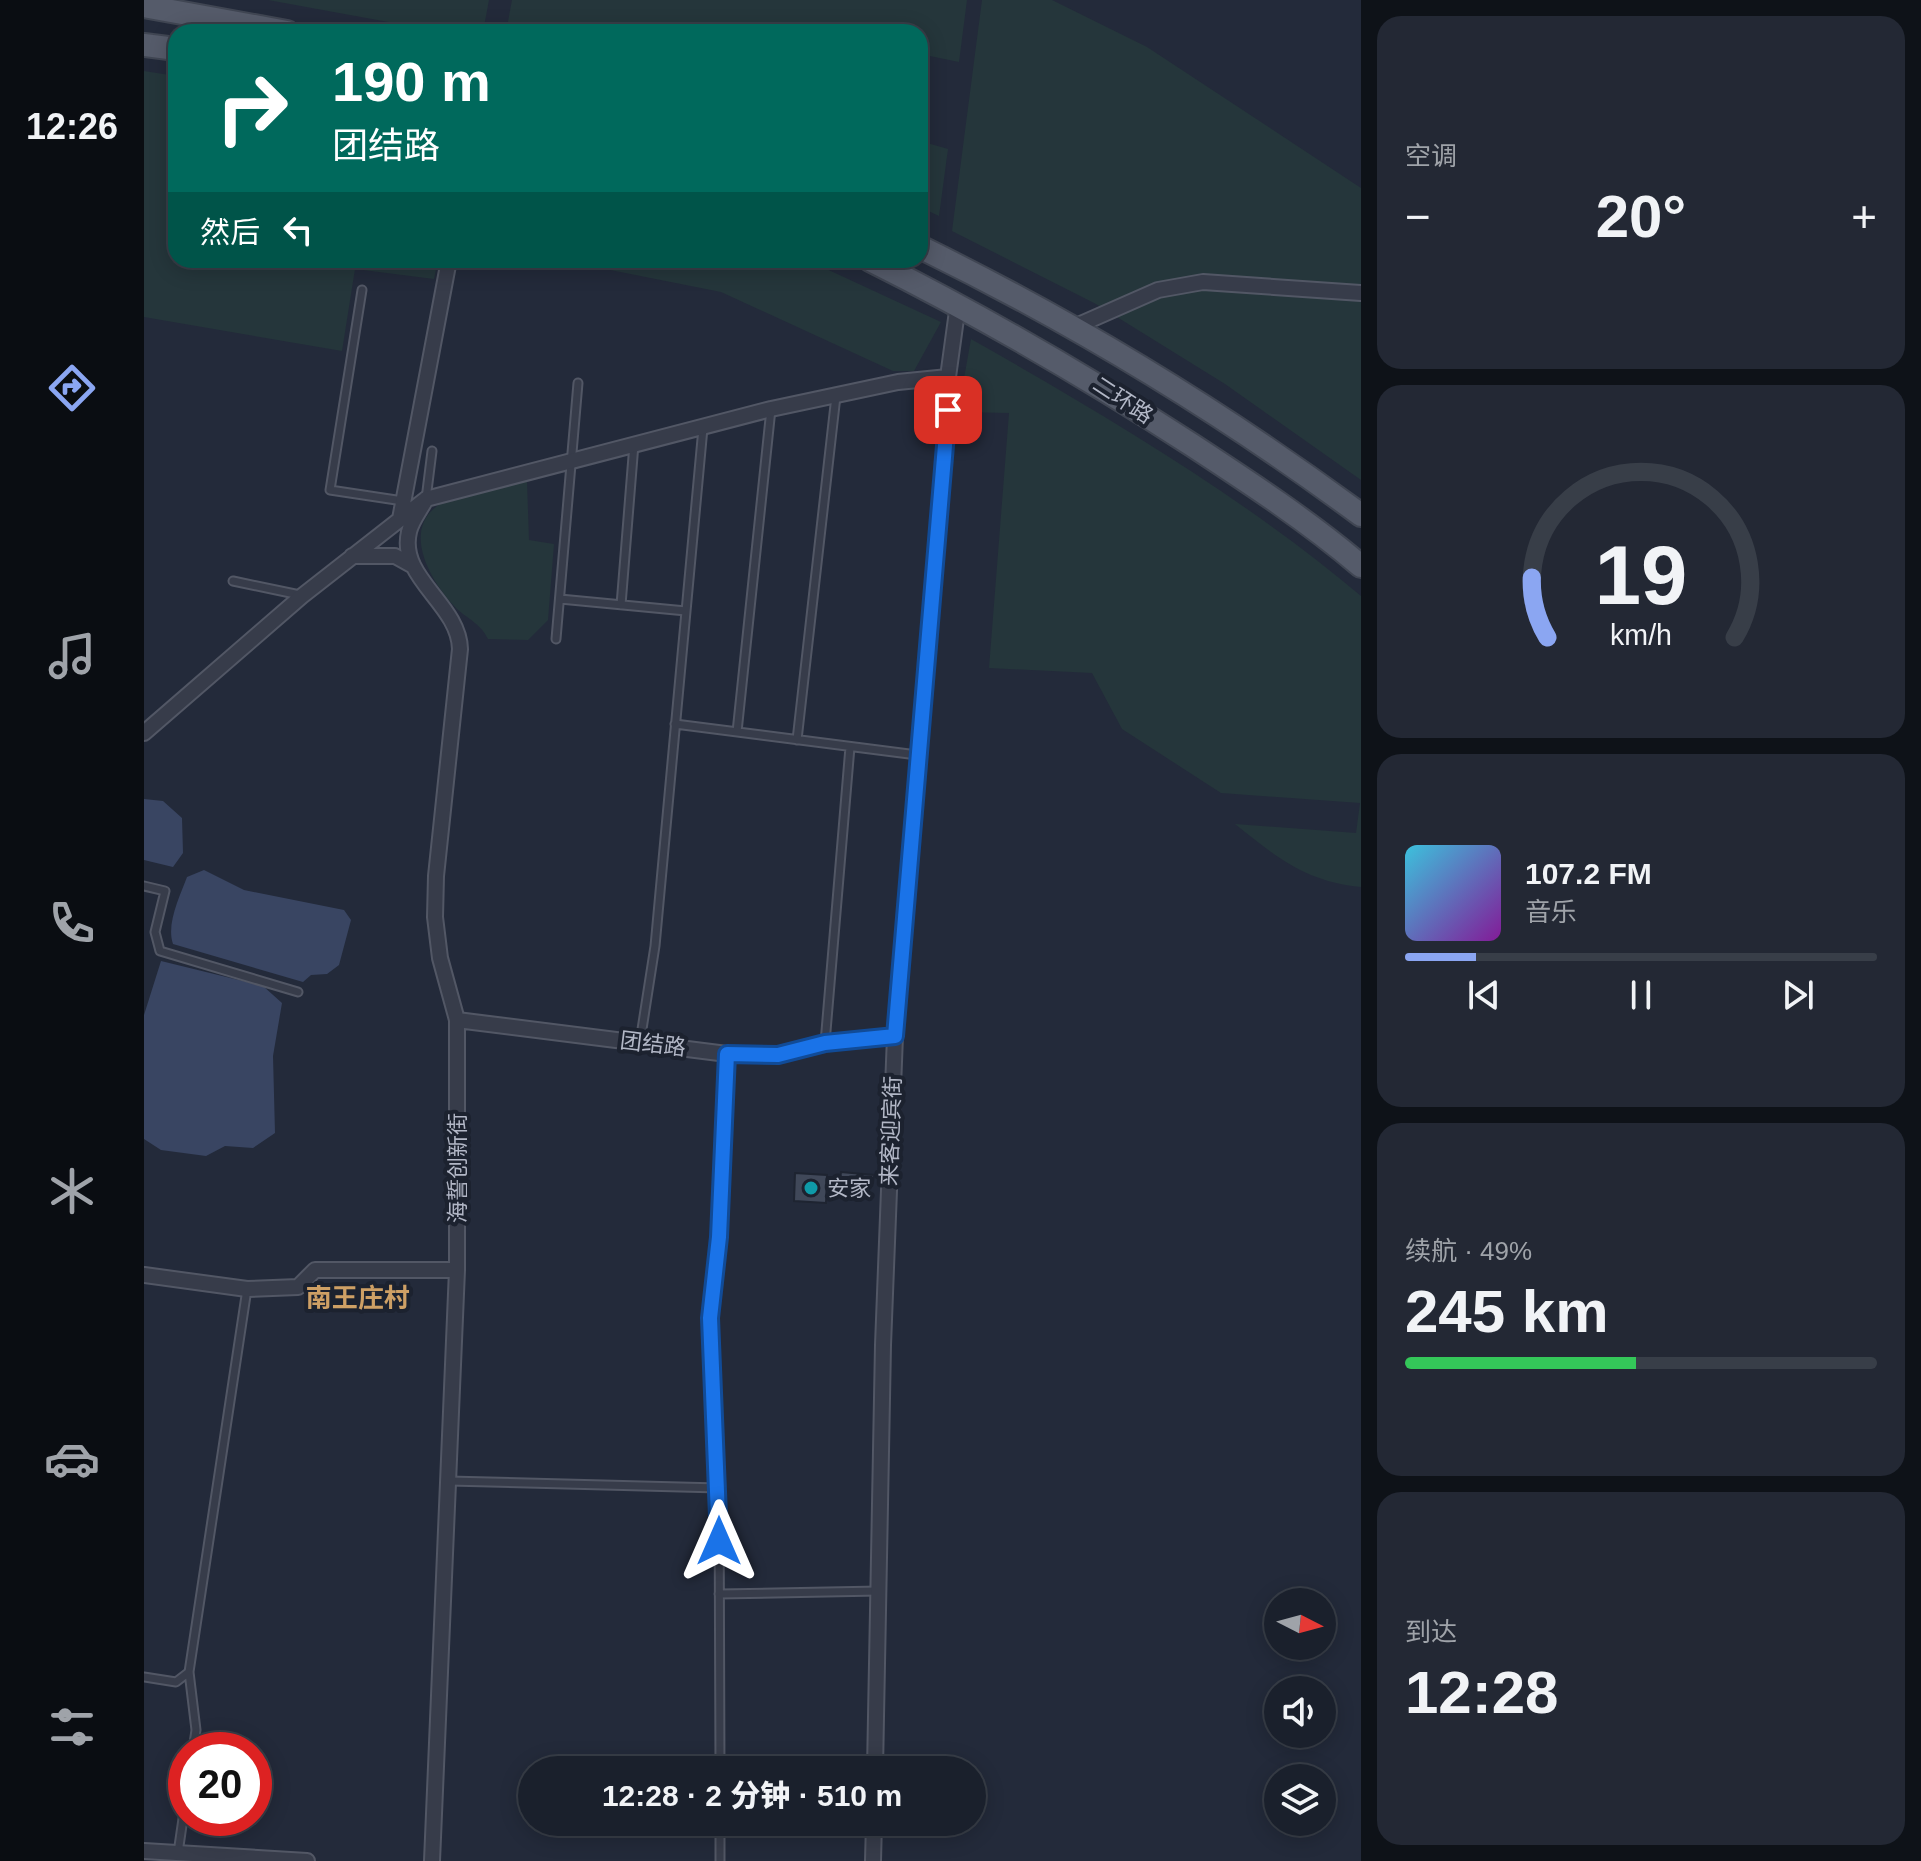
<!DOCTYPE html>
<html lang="zh">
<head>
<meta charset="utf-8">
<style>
  body { margin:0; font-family:Arial,"Noto Sans SC",sans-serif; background:#232834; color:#f1f3f6; height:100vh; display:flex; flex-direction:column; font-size:30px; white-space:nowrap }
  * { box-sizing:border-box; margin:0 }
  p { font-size:26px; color:#9fa3a9 }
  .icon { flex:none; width:44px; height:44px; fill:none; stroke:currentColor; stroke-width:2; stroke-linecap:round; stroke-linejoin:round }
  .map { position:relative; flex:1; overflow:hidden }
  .side { display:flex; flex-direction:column; gap:16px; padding:16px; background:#0e1218; width:560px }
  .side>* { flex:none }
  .top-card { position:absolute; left:24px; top:24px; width:760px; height:244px; border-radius:24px; box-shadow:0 4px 20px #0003,0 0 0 2px #383e48; background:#00695c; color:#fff; overflow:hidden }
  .needle { width:52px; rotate:96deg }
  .controls { position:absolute; left:1120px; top:1588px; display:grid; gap:16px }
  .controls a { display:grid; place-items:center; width:72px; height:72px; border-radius:50%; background:#1a202c; box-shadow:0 4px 20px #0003,0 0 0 2px #383e48; font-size:40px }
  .speed { position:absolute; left:24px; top:1732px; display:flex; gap:16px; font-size:40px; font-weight:700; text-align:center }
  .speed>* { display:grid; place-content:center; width:104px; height:104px; border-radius:50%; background:#1a202c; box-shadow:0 4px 20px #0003,0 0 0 2px #383e48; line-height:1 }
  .speed .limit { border:12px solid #d22; background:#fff; color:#111 }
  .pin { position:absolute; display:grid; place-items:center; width:68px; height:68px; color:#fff; margin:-34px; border-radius:16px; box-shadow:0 4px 12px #0006 }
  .me { position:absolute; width:88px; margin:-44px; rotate:0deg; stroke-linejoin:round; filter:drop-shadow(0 0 6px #0008) }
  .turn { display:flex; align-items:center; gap:28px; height:168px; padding:0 32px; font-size:36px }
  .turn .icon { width:104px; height:104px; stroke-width:2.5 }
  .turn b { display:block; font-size:56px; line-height:68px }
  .then { display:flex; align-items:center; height:76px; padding:0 32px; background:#0003; gap:16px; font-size:30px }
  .big { font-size:60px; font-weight:800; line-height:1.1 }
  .side .card { flex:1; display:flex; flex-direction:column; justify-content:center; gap:12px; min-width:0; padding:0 28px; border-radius:24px; background:#232834 }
  .side .dial { align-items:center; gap:0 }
  .dial svg { height:208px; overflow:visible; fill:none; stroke:#383e48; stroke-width:7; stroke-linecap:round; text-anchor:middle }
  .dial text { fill:#f1f3f6; stroke:none }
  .song { display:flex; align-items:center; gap:24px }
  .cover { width:96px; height:96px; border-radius:12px; background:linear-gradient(135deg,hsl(190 70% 55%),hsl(290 70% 35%)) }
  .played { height:8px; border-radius:4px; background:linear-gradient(90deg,#8ba6f2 15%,#383e48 15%) }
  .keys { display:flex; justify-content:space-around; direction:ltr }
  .heat { display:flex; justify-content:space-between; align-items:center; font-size:44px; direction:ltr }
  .charge { height:12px; border-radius:6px; background:linear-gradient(90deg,#34c759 49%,#383e48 0) }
  .trip { position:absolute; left:374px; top:1756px; width:468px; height:80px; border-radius:40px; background:#1a202c; box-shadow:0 4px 20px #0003,0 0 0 2px #383e48; font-weight:800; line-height:80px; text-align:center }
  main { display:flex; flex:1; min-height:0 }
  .tab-bar { display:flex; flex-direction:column; width:144px; justify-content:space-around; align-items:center; background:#0a0d12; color:#9fa3a9 }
  .tab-bar .icon { width:56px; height:56px }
  .tab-bar .selected { color:#8ba6f2 }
  .tab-bar b { font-size:36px; color:#f1f3f6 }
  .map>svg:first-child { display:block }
  .green { fill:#25363b }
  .water { fill:#394562 }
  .building { fill:#404859; stroke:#1e2431; stroke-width:2 }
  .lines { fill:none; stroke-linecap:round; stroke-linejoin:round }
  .lane-casing { stroke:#525765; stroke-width:11 }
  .street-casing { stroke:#525765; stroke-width:18 }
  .primary-casing { stroke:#404653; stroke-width:26 }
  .lane { stroke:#373c4a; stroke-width:7 }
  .street { stroke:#373c4a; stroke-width:14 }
  .primary { stroke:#555b6a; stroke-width:22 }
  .route-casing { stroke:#114b97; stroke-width:20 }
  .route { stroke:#1a73e8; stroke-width:14 }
  .culture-dot { fill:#0f9aa8; stroke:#1c222f; stroke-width:3 }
  .labels { text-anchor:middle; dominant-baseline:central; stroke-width:8; stroke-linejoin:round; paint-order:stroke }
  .street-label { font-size:22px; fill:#b2b7c6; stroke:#1c222f }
  .poi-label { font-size:22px; fill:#b2b7c6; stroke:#1c222f; text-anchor:start }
  .quarter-label { font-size:26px; font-weight:bold; fill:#cea065; stroke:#1c222f }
</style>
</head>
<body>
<main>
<nav class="tab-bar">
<b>12:26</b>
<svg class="icon selected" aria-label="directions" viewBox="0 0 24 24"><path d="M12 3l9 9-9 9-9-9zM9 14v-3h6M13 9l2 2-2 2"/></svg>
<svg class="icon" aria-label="music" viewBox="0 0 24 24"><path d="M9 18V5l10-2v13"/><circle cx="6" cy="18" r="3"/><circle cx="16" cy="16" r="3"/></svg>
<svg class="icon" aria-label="phone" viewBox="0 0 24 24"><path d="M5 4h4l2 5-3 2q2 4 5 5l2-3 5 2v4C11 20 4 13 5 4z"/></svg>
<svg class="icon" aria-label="climate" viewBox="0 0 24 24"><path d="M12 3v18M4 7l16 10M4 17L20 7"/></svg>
<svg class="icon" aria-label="car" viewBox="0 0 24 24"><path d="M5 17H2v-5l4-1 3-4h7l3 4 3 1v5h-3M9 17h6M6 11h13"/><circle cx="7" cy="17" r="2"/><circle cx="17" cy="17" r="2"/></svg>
<svg class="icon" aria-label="filters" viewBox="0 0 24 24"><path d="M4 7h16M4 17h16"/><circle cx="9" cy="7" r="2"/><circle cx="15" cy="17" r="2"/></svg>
</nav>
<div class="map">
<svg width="1217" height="1861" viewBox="0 0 1217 1861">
  <rect width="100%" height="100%" fill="#232a3a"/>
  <path class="green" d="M124,0H345L339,32H299Z
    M368,0H823L815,62L776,54V32H362Z
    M838,0H908L1003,47L1217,188V480L1081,384L952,304L808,231Z
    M0,71L32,76V260H294L290,279L211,269L198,351L0,317Z
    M776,141L804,149L795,216L776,207Z
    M416,260H663L797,322L770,371H749L577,292Z
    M827,339C961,415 1098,496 1217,596V887C1162,882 1132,857 1091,824L1212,833L1216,803L1077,793L978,729L948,673L845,668L865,413L814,412Z
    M383,481L385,540L410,544L404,620L384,640L344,639C336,623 325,620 313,609C286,582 255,527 298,503Z"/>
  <path class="water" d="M0,799L19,801L38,818L39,853L29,867L0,860Z
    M60,870L100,890L200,910L207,920L195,965L183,974L167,975L159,982L29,944C22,924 36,896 43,877Z
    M17,961L119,986L138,1003L129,1056L131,1133L109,1148L81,1146L62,1156L17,1150L0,1139V1015Z"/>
  <path class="building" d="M697,1172L730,1175L729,1183L696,1181Z
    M651,1173L683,1175L682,1203L650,1201Z"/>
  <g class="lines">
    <defs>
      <path id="lane" d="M218,290L186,490L259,501
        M282,499L288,451
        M89,581L156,595
        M416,599L542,611
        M477,605L490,444
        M412,639L434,383
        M531,724L773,755
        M593,732L627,409
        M653,740L692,396
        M0,886L21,891L11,932L16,951L154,992
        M496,1042L511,946L559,428
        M681,1043L706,747
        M305,1481L575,1488
        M575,1594L735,1591
        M0,1677L32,1682L45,1672
        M49,1750L52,1730L45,1672L103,1289
        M576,1770L575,1488L566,1318L575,1237L583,1054
        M576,1822V1861
        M34,1853L42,1798"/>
      <path id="street" d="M930,327L1014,290L1059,282L1217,293
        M282,499C277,509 267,521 265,532C254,578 315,604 316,649L292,876L291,917L296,958L313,1020V1270L288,1861
        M256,519L305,260
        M208,556H251L269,566
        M0,733L158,596L282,499L627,409L754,382L804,377
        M313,1020L583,1054L634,1055L681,1043L751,1036
        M0,1275L103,1289L154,1287L171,1270H313
        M731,1770L739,1345L751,1036L804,410V377L814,304
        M0,1851L163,1861
        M729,1861L730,1822"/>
      <path id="primary" d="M0,6L143,32
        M0,45L32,49
        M776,247C931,323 1078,412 1217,515
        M726,260C838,316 943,377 1048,445C1106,483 1164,521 1217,566"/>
    </defs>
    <use href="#lane" class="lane-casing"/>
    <use href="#street" class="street-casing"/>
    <use href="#primary" class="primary-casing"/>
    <use href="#lane" class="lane"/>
    <use href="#street" class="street"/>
    <use href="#primary" class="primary"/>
  </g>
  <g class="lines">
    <defs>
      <path id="route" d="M575,1541L566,1318L575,1237L583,1054L634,1055L681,1043L751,1036L804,410"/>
    </defs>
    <use href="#route" class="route-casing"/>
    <use href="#route" class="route"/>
  </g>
  <circle class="culture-dot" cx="667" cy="1188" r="8"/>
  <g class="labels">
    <g class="street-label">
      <text transform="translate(979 400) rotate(33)">二环路</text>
      <text transform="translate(509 1044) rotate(7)">团结路</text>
      <text transform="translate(747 1131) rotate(-88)">来客迎宾街</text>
      <text transform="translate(313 1168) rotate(-90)">海誓创新街</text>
    </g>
    <g class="poi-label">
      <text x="683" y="1188">安家</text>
    </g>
    <g class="quarter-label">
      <text x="214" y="1298">南王庄村</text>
    </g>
  </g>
</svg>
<div class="controls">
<a><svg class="needle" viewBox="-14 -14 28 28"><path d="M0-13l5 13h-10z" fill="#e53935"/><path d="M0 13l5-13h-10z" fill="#9fa3a9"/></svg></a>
<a><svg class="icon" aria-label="sound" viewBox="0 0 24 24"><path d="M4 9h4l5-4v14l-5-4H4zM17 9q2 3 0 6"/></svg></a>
<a><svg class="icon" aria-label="layers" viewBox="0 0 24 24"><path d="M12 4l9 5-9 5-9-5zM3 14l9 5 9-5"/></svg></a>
</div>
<div class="speed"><div class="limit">20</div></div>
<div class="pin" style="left:804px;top:410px;background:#d93025"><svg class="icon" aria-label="arrive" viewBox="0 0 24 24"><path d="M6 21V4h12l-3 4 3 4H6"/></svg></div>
<svg class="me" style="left:575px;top:1541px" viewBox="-20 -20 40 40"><path d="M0-17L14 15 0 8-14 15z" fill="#1a73e8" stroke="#fff" stroke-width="4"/></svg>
<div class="trip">12:28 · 2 分钟 · 510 m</div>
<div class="top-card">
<div class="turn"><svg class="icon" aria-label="right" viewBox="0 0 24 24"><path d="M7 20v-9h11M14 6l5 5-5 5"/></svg><div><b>190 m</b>团结路</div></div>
<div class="then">然后<svg class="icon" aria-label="left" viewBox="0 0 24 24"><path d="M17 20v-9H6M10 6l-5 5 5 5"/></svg></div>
</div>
</div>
<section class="side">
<div class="card"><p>空调</p>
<div class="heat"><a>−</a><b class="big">20°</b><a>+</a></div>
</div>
<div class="card dial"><svg viewBox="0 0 100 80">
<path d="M14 69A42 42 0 1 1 86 69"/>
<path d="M14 69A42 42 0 0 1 8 46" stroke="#8ba6f2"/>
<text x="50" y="56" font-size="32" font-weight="700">19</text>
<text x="50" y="72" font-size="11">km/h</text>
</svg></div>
<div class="card">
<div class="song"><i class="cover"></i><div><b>107.2 FM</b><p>音乐</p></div></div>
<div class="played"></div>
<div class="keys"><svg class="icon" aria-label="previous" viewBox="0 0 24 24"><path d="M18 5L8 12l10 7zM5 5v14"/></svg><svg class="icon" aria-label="pause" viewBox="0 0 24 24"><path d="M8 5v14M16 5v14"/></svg><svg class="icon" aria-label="next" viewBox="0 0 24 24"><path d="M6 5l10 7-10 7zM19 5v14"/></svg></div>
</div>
<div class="card"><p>续航 · 49%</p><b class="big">245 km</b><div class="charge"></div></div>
<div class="card"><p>到达</p><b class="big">12:28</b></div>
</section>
</main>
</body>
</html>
